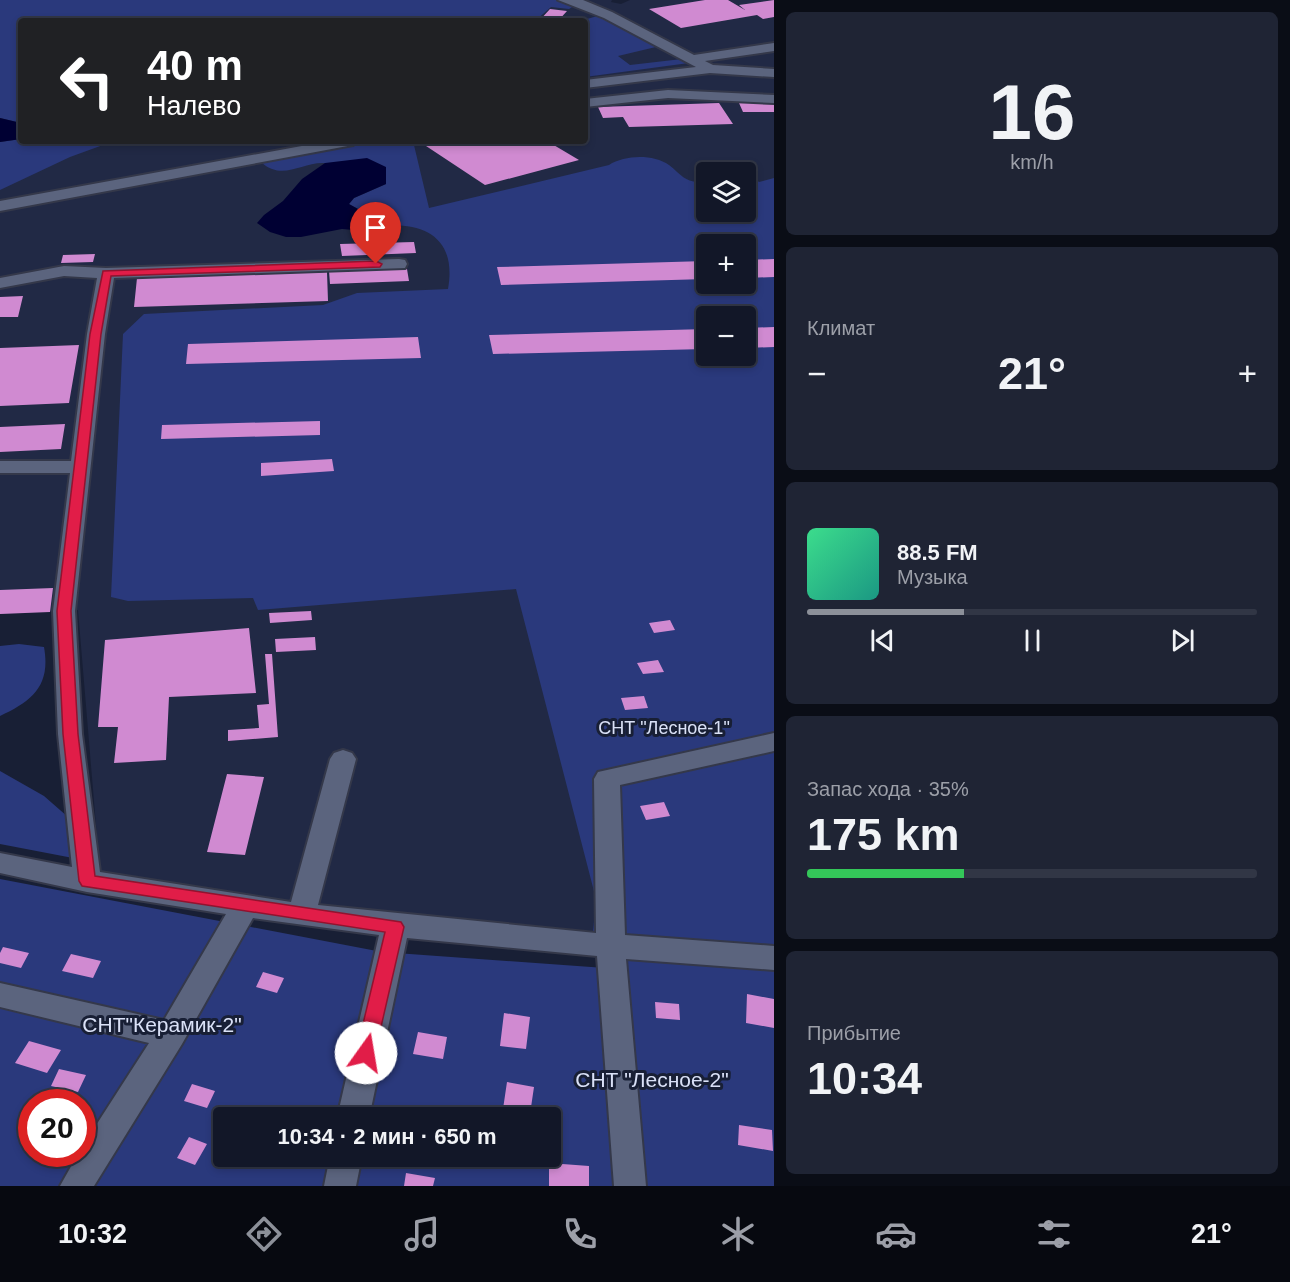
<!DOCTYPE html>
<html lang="ru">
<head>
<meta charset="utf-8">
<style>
  body { margin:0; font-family:Arial,sans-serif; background:#1f2434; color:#f1f3f6; height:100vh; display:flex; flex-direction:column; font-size:22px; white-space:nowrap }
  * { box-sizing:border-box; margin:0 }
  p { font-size:20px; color:#9c9fa8 }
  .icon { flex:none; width:33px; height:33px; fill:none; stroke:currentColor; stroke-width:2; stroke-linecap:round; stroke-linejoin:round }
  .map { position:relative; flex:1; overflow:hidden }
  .drawer { display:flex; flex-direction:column; gap:12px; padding:12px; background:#0a0d16; width:516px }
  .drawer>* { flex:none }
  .guide { position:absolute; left:18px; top:18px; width:570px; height:126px; border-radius:6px; box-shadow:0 3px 9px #0003,0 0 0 2px #313645; background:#202124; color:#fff; overflow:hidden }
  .tools { position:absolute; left:696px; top:162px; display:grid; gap:12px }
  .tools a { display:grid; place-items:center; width:60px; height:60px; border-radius:6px; background:#121728; box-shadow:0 3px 9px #0003,0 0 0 2px #313645; font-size:30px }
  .speed { position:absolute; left:18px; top:1089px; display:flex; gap:12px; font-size:30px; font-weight:700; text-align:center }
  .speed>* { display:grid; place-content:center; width:78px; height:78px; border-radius:50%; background:#121728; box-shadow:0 3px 9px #0003,0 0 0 2px #313645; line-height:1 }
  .speed .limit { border:9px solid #d22; background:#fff; color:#111 }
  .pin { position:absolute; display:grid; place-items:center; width:51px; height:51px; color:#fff; margin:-62px -26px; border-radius:50% 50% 50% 0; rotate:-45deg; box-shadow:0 0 6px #0007 }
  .pin .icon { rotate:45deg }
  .me { position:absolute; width:66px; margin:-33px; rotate:13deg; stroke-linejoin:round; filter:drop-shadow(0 0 4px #0008) }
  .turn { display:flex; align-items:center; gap:21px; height:126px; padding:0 30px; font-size:27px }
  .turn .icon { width:78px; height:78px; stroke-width:2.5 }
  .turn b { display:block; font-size:42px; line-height:51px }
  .big { font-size:45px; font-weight:700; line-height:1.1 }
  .drawer .tile { flex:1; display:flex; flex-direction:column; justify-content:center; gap:9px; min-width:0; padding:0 21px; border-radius:9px; background:#1f2434 }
  .drawer .dial { align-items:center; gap:0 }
  .dial b { font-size:78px; line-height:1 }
  .song { display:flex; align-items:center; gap:18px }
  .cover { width:72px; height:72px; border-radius:9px; background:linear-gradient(135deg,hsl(150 70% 55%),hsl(170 70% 35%)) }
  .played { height:6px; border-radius:3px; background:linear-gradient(90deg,#8c9099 35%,#313645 35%) }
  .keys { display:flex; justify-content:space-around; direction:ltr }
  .heat { display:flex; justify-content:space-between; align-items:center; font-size:33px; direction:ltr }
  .charge { height:9px; border-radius:4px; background:linear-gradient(90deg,#34c759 35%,#313645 0) }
  .trip { position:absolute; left:213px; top:1107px; width:348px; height:60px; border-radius:6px; background:#121728; box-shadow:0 3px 9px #0003,0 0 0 2px #313645; font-weight:700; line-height:60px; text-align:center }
  .tabs { display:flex; height:96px; justify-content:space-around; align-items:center; background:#070910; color:#9c9fa8 }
  .tabs .icon { width:42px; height:42px }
  .tabs .current { color:#8c9099 }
  .tabs b { font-size:27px; color:#f1f3f6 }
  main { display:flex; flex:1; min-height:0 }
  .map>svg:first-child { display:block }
  .built { fill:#212945; fill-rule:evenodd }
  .green { fill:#2a397c; fill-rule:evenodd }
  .water { fill:#003 }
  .building { fill:#d08ad1 }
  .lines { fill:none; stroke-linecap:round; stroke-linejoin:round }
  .minor-casing { stroke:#34384a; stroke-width:4 }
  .minor { fill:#5b647e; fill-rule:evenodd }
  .route { fill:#e11d48; stroke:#92132f; stroke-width:1.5 }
  .labels { text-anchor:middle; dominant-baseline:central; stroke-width:6; stroke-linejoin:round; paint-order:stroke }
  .park-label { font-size:18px; fill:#dae1f7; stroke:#181f35 }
  .near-park-label { font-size:21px; fill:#dae1f7; stroke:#181f35 }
</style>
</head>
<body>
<main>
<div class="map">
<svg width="774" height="1186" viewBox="0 0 774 1186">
  <rect width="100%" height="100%" fill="#181f35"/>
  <path class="built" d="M0,0H612L611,2L621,4L630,0H774V568L596,899L593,931L325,906L172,886L100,873L78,610L0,614ZM21,21H585V141H21ZM706,172H746V212H706ZM706,244H746V284H706ZM706,316H746V356H706Z"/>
  <path class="green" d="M0,0H556L577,4L569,9L551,7L535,21H21V123L0,118Z
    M601,15L660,46L618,56L630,65L682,59L689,63L585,77V21H580Z
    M21,139V141H114L70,157L0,190V142Z
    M372,141H413L429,208L609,165C625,155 653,154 669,165C684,177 686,184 706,181V212H746V172H739L748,173L759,182L774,178V1186H0V879L382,952L605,968L593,931L596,899L516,589L258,610L253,598L128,601L111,597L123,334L144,314L323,305L357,293L448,289C457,238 425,221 378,226L367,214L349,204L354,198L386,184C372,179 337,163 324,163C302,162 283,181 262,163ZM706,244H746V284H706ZM706,316H746V356H706ZM32,1102H82V1154H32ZM224,1118H550V1156H224Z
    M19,644L44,647C51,686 32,701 0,716V646Z
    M0,771L44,796L68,817L73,858L0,844Z"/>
  <path class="water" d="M0,118L21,123V139L0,142Z
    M367,158L386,167V184L354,198L349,204L367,214L378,226L365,231L342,229L301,237H286L270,232L257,223L264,215L283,201L302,179L325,163Z"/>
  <path class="building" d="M705,0H728L745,10L739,5L774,0V17L763,19L757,15L681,28L649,9Z
    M550,9L567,11L558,21H539Z
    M719,103L733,124L629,127L623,117L603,118L598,107Z
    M739,103H774V112H743Z
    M435,141H547L579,160L485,185L423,144Z
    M414,242L416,253L342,256L340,244Z
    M95,254L93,262L61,263L63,255Z
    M774,259V277L746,278V260Z
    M706,261V279L501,285L497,267Z
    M407,269L409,281L330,284L329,271Z
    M327,272L328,301L134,307L137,278Z
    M23,296L18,317H0V297Z
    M774,327V347L746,348V328Z
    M706,329V349L493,354L489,335Z
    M418,337L421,358L186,364L188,344Z
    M79,345L69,403L0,406V348Z
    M320,421V435L161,439L162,425Z
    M65,424L61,449L0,452V427Z
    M332,459L334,471L261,476V463Z
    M53,588L50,612L0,614V590Z
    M311,611L312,620L270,623L269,613Z
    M670,620L675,630L654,633L649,623Z
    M249,628L256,693L169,697L166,760L114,763L118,727H98L105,640Z
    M315,637L316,650L276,652L275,639Z
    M265,654H272L278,737L228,741V730L259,728L257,705L269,704Z
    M658,660L664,672L643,674L637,663Z
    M644,696L648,708L625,710L621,698Z
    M227,774L264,777L245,855L207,852Z
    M664,802L670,816L646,820L640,806Z
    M3,947L29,953L21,968L0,963V953Z
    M71,954L101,961L93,978L62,971Z
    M263,972L284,978L277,993L256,987Z
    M747,994L774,999V1028L746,1023Z
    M655,1002L679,1004L680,1020L656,1018Z
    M504,1013L530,1017L526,1049L500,1046Z
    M418,1032L447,1037L443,1059L413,1054Z
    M29,1041L61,1050L47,1073L15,1063Z
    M59,1069L86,1075L78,1092L51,1086Z
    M507,1082L534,1087L530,1114L503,1109Z
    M192,1084L215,1091L207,1108L184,1101Z
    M739,1125L772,1130L773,1151L738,1145Z
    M189,1137L207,1144L195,1165L177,1158Z
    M363,1156H385L382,1169L361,1165Z
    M549,1163L589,1166V1186H549Z
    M406,1173L435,1178L433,1186H404Z"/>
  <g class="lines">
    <defs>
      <path id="minor" d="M558,0H583L612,12L694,55L774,43V51L705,61L713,65L774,69V77L710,73L585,88V80L696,67L604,18Z
        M668,90L774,95V103L668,98L585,107V99Z
        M329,141H360L353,145L0,211V201Z
        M399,259L405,260L407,264L405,268L114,278L105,334L75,611L82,734L100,872L291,902L330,759L334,753L343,750L352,753L356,759L318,905L596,933L594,779L598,772L774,733V751L620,785L625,935L774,946V970L626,959L646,1186H614L597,956L407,938L369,1118H337L379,935L253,918L182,1044L94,1186H60L78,1154H82V1147L149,1043L0,1007V983L164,1020L226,914L87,892L0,873V853L72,867L58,734L53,611L70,473H0V461H71L87,334L97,278L64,276L0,288V278L64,266L106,268Z
        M330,1156H362L356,1186H324Z"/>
    </defs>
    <use href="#minor" class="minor-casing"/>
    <use href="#minor" class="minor"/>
  </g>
  <path class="route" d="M376,261L382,264L380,267L111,276L101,334L71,611L78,734L95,876L401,922L404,927L375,1053L372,1058L366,1061L359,1058L356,1053L385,932L82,886L79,881L63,734L57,611L90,334L103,271Z"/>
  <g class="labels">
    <g class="park-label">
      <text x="664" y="728">СНТ "Лесное-1"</text>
    </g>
    <g class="near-park-label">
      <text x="162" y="1024">СНТ"Керамик-2"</text>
      <text x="652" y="1079">СНТ "Лесное-2"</text>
    </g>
  </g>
</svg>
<div class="tools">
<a><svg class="icon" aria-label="layers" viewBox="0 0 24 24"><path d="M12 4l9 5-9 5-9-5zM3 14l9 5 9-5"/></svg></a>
<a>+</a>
<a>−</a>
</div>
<div class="speed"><div class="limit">20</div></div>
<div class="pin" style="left:376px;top:264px;background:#d93025"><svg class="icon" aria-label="arrive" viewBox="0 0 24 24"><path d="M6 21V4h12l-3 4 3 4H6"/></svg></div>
<svg class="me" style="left:366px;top:1053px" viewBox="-20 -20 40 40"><circle r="19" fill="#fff"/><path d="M0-13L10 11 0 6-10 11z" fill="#e11d48"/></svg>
<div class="trip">10:34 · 2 мин · 650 m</div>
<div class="guide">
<div class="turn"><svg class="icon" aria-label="left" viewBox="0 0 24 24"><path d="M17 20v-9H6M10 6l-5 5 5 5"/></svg><div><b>40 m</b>Налево</div></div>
</div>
</div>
<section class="drawer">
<div class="tile dial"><b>16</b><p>km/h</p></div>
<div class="tile"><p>Климат</p>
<div class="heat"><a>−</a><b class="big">21°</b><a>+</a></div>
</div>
<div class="tile">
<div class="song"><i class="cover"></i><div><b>88.5 FM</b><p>Музыка</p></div></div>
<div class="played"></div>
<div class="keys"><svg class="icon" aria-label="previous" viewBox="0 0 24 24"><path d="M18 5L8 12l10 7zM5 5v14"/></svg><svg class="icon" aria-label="pause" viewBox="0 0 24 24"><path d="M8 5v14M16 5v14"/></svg><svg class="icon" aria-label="next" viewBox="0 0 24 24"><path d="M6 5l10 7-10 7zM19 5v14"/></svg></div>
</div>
<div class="tile"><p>Запас хода · 35%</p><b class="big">175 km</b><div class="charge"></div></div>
<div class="tile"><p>Прибытие</p><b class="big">10:34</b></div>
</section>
</main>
<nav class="tabs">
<b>10:32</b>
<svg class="icon current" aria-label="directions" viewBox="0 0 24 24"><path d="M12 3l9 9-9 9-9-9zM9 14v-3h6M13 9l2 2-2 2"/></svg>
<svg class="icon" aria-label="music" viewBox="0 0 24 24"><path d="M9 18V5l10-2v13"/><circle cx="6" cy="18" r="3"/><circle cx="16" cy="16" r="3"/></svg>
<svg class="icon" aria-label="phone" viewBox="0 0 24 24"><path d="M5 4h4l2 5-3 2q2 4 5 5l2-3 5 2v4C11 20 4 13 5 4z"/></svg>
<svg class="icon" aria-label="climate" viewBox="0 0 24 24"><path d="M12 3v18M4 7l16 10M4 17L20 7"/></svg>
<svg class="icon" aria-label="car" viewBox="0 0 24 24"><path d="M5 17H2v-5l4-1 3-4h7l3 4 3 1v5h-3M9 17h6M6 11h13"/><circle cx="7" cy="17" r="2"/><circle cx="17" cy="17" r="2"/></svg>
<svg class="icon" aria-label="filters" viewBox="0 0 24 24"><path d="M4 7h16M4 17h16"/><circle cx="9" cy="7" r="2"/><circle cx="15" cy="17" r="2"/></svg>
<b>21°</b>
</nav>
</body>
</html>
